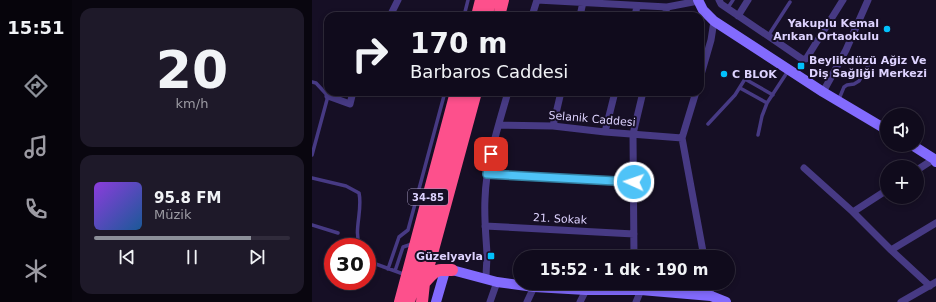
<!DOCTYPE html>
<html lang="tr">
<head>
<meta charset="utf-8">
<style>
  body { margin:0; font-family:"DejaVu Sans",sans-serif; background:#1e1929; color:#f1f3f6; height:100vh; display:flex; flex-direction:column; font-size:15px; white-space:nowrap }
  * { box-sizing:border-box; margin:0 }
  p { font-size:13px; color:#9c9ba3 }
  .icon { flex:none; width:22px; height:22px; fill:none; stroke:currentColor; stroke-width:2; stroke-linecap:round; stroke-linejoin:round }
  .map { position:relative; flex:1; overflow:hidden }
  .drawer { display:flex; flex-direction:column; gap:8px; padding:8px; background:#09060f; width:240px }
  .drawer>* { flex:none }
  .guide { position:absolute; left:12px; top:12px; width:380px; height:84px; border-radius:12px; box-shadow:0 2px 6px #0003,0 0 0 1px #302b3b; background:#100b1c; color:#f1f3f6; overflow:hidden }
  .tools { position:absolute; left:568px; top:108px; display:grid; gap:8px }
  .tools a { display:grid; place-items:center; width:44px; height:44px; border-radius:50%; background:#100b1c; box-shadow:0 2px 6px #0003,0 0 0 1px #302b3b; font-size:20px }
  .speed { position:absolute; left:12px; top:238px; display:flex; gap:8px; font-size:20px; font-weight:700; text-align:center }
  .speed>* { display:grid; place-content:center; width:52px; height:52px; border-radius:50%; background:#100b1c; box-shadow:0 2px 6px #0003,0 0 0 1px #302b3b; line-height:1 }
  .speed .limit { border:6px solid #d22; background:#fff; color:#111 }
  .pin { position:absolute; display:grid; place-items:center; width:34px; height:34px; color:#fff; margin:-17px; border-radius:8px; box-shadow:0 2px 6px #0006 }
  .me { position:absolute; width:44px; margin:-22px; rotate:273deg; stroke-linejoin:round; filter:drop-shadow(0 0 3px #0008) }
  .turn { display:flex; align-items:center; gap:14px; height:84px; padding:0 20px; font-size:18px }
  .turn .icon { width:52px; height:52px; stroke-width:2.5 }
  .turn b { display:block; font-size:28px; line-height:34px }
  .drawer .tile { flex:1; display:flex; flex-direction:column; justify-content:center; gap:6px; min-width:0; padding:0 14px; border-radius:12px; background:#1e1929 }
  .drawer .dial { align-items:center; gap:0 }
  .dial b { font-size:52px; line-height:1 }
  .song { display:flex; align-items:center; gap:12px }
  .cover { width:48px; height:48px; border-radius:6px; background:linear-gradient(135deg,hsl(270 70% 55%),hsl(210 70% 35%)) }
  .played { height:4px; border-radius:2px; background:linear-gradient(90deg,#8c9099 80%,#302b3b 80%) }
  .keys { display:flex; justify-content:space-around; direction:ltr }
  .trip { position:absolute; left:201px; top:250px; width:222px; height:40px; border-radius:20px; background:#100b1c; box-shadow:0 2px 6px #0003,0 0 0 1px #302b3b; font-weight:700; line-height:40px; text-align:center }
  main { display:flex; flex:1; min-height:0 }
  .dock { display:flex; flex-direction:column; width:72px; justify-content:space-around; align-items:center; background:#06040b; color:#9c9ba3 }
  .dock .icon { width:28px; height:28px }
  .dock .on { color:#8c9099 }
  .dock b { font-size:18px; color:#f1f3f6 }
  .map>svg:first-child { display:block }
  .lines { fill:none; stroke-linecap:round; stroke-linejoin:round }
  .lane { stroke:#473a84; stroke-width:3.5 }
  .street { stroke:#473a84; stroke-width:7 }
  .secondary { stroke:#836bfe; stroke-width:10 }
  .highway { stroke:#fd508c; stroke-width:12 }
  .route-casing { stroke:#337fa1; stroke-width:10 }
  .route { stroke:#4fc3f7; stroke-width:7 }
  .poi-dot { fill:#02c1fc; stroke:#160f25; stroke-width:1.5 }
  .labels { text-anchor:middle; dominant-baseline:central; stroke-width:4; stroke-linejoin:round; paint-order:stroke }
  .shield { fill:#160f25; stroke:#a298be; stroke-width:1 }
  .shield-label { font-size:10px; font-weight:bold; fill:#ded3ff }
  .poi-label { font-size:11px; font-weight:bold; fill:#ded3ff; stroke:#160f25; text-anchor:end }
  .street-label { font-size:11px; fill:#ded3ff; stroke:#160f25 }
</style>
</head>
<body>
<main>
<nav class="dock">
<b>15:51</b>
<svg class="icon on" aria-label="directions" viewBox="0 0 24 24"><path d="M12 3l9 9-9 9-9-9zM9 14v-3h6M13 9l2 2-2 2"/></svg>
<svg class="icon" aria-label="music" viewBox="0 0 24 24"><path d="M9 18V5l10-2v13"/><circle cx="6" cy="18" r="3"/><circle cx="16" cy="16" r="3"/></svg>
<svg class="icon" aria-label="phone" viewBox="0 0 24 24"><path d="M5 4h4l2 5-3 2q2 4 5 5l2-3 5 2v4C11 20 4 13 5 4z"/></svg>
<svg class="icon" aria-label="climate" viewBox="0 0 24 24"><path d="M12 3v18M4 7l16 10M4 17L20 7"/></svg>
</nav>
<section class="drawer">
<div class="tile dial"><b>20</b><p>km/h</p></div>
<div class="tile">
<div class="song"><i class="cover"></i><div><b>95.8 FM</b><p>Müzik</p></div></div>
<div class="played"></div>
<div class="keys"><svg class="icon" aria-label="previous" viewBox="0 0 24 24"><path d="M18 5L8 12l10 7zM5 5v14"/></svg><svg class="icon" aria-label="pause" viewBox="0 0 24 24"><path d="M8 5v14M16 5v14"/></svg><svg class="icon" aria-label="next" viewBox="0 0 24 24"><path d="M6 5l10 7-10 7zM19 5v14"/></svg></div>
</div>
</section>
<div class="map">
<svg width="624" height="302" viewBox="0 0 624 302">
  <rect width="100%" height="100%" fill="#160f25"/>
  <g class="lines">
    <path class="lane" d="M415,9L421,0
      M152,16L156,0
      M456,36L478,2
      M0,82L4,83L16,96L0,155
      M428,88L455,103
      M527,99L532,87L535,85L542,84L547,81L560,59
      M396,124L423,95L433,79L461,95
      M446,135L450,116L455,103L476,71
      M0,178L34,186L47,193C51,211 41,230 48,247
      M0,225L26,233
      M55,258L61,263L94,275
      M76,269L87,237L96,230L133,92
      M83,271L91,247L100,244"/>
    <path class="street" d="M225,0L355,7L386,1
      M407,0L409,4L490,59H494L531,0
      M78,16L86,0
      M220,16L225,0
      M268,16L271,2V0
      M323,16L325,6
      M353,16L355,7
      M426,16L436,0
      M388,78L399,40L402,21
      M384,92L370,138L392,257
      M511,92L534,50L556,0
      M16,96L38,104L41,92
      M187,125L241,126L293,132L370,138
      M241,126L249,92
      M293,132L303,92
      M492,168L541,212L579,250
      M605,170L622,159
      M175,174L322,182
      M541,212L575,190
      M173,226L322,234
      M322,257L321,134L331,92
      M174,279C174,270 175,262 175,254C174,236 172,218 173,199C174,163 186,127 196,92
      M397,283L399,296
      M618,286L579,250L624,223
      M178,302L185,282
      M215,302L222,287
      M268,302L274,290
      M324,302L329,290
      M589,302L624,282"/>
    <path class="secondary" d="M386,0L391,10L402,21L511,92L575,130
      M600,145L622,159L624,162
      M140,270L185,282L222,287L274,290H329L399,296L414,302
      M124,302L133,271"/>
    <path class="highway" d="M165,16L169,0
      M174,16L179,0
      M187,16L191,0
      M112,283C117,278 122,270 129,270C133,270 136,270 140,270
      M88,302L144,92
      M97,302L153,92
      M110,302L112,283L164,92"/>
  </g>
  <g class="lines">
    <defs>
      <path id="route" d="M179,154L175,174L322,182"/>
    </defs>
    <use href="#route" class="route-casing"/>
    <use href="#route" class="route"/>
  </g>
  <g class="poi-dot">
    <circle cx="575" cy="29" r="4"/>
    <rect x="485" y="62" width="8" height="8" rx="2"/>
    <circle cx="412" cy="74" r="4"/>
    <rect x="175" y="252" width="8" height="8" rx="2"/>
  </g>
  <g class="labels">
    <rect class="shield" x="96" y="189" width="40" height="16" rx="3"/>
    <g class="shield-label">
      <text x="116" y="197">34-85</text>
    </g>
    <g class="poi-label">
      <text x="567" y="23">Yakuplu Kemal<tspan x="567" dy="13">Arıkan Ortaokulu</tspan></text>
      <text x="497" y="60" text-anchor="start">Beylikdüzü Ağiz Ve<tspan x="497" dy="13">Diş Sağliği Merkezi</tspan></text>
      <text x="420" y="74" text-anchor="start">C BLOK</text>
      <text x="171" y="256">Güzelyayla</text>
    </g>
    <g class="street-label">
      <text transform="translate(280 119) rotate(5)">Selanik Caddesi</text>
      <text transform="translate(248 219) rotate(3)">21. Sokak</text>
    </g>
  </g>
</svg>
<div class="tools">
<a><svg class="icon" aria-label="sound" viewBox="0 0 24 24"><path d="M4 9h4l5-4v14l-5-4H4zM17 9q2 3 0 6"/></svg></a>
<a>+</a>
</div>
<div class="speed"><div class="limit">30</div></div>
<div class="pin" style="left:179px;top:154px;background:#d93025"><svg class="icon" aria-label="arrive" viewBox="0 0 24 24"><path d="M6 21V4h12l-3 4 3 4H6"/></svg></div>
<svg class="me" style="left:322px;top:182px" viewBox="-20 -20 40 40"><circle r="17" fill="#4fc3f7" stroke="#fff" stroke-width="3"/><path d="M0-11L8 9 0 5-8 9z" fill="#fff"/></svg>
<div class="trip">15:52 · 1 dk · 190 m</div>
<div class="guide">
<div class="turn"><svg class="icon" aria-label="right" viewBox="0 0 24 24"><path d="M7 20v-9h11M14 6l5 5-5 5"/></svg><div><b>170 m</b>Barbaros Caddesi</div></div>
</div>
</div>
</main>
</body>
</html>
